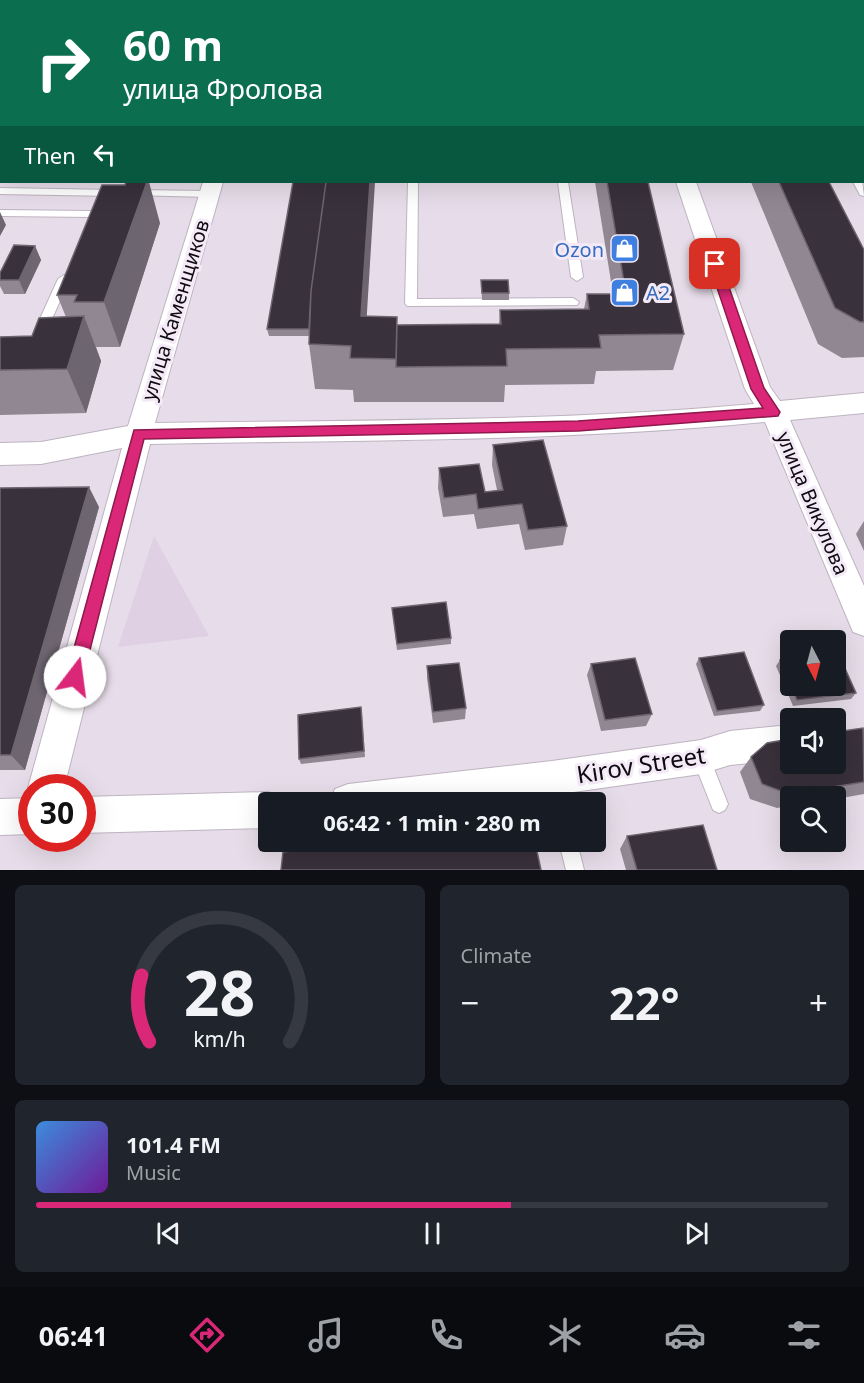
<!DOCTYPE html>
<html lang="en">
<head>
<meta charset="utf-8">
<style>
  body { margin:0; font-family:"Noto Sans",sans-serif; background:#20242c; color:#f1f3f6; height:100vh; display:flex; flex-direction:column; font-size:22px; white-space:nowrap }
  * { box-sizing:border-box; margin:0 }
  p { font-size:20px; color:#9ea1a6 }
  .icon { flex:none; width:33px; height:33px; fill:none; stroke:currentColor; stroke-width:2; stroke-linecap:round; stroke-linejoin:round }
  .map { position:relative; height:870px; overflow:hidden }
  .panel { display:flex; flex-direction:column; gap:15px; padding:15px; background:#0d0f14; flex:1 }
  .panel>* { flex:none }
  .top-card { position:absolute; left:0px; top:0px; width:864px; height:183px; box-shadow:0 6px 24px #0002; background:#0b6e4f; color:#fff; overflow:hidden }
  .needle { width:39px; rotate:174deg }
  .fabs { position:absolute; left:780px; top:630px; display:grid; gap:12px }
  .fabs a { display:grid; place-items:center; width:66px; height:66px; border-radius:6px; background:#171b24; box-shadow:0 6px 24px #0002; font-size:30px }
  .speed { position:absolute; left:18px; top:774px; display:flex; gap:12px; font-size:30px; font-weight:700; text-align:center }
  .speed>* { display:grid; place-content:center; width:78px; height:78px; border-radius:50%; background:#171b24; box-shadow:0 6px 24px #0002; line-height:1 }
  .speed .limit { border:9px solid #d22; background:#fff; color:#111 }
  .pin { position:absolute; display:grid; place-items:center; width:51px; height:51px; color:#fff; margin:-26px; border-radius:12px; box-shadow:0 3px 9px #0006 }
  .me { position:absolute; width:66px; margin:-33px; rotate:15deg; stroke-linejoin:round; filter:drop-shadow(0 0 4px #0008) }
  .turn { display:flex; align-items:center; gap:21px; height:126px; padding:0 24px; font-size:27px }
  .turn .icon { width:78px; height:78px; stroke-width:2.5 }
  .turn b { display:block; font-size:42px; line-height:51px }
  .then { display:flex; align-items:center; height:57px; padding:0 24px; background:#0003; gap:12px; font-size:22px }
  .big { font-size:45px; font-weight:700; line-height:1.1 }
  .panel .widget { flex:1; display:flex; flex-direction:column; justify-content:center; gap:9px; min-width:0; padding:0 21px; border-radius:9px; background:#20242c }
  .panel .dial { align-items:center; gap:0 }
  .dial svg { height:156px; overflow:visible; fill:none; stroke:#363941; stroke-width:7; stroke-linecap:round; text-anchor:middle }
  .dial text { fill:#f1f3f6; stroke:none }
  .song { display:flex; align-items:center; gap:18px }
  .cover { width:72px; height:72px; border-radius:9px; background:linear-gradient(135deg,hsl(210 70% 55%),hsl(280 70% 35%)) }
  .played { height:6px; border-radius:3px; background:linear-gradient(90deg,#db2777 60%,#363941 60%) }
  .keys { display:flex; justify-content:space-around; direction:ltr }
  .heat { display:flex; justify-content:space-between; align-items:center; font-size:33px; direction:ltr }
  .panel .tiles { flex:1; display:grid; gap:15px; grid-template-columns:1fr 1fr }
  .widget:last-child { grid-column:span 2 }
  .trip { position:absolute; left:258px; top:792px; width:348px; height:60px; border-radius:6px; background:#171b24; box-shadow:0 6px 24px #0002; font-weight:700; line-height:60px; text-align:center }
  .tabs { display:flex; height:96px; justify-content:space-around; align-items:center; background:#090b0e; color:#9ea1a6 }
  .tabs .icon { width:42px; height:42px }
  .tabs .selected { color:#db2777 }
  .tabs b { font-size:27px; color:#f1f3f6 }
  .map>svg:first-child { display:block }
  .built { fill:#dfd0e4 }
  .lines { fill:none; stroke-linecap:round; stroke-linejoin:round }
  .lane-casing { stroke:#bdb4c0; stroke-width:2 }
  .street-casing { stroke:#bdb4c0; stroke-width:2 }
  .lane { fill:#fff; fill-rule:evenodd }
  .street { fill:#fff; fill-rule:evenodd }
  .wall { fill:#908792 }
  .shaded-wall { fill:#6d6570 }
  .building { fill:#39313b; stroke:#6d6570; stroke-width:1.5 }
  .route { fill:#db2777; stroke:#8e194d; stroke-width:1.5 }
  .labels { text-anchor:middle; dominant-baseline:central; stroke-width:6; stroke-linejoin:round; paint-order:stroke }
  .shop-label { font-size:20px; fill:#366cbe; stroke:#f4eaf7; text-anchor:end }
  .street-label { font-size:20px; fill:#0e0b10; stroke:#f4eaf7 }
  .near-street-label { font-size:24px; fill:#0e0b10; stroke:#f4eaf7 }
</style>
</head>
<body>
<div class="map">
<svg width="864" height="870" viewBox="0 0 864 870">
  <rect width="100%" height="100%" fill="#e7ddea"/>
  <path class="built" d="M154,536L209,636L118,647Z"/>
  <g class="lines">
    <defs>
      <path id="lane" d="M190,0H198V2H190Z
        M302,0H310V2H302Z
        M0,168H2L0,176Z
        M862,181L864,196L860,195L853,182Z
        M408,182H418L417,299L573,298L579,302L577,305L407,306L405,303Z
        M558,182H568L583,277L577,281L571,277Z
        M0,188L115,190L120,193L115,196L0,194Z
        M134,190L210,191L215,194L210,197L130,195L129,193Z
        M0,210L93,211L98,214L93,217L0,216Z
        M64,275L70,279L46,332L44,335H36L34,332L58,279Z
        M701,748L707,751L728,804L725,810L719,813L713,810L692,757L695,751Z
        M552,770L558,773L567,802H549L543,779L546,773Z
        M559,842H577L584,870H566Z"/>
      <path id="street" d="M260,0H276V2H260Z
        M620,0H636V2H620Z
        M203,182H223L155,423C355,420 555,422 754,404L745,389L676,182H696L770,387L780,401L864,393V413L790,420L864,586V636L853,632L765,422C561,442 355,440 150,444L64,788H32V796L28,788L122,448L41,464L0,465V443L41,442L128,426Z
        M790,725V759L730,765L701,774L502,802H330L335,789L348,784L552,761L701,740L730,731Z
        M268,792L281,797L283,802H268V828L82,833V797Z
        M32,798V834L0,835V799Z"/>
    </defs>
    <use href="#lane" class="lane-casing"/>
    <use href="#street" class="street-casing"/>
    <use href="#lane" class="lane"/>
    <use href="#street" class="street"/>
  </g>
  <path class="wall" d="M94,0H124V2H94Z
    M198,0H243L242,2H199Z
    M524,0H599V2H524Z
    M681,0H737L738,2H681Z
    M846,0H864V64H862V2H845Z
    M0,48H2V80H0Z
    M862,82H864V141H862Z
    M595,182H648L684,334L673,370L596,371L594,384L505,385L504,402H354L353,390L315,389L309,344V336H269L267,329L367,316L397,325L499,324L500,310L584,309L587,294H613Z
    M751,182H829L864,250V357L842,358L818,344Z
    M160,223L120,347H96L101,361L86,413L0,415V337L32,336L66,317L57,295Z
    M35,246L41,260L25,294H4L0,286V273Z
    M481,280L509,293V300H482Z
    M493,445L567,526L563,545L525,550L519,524L477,529L474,514L443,517L438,488L439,468L485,492L497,490L492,465Z
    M0,488L99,507L25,770H0Z
    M864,521V551L856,534Z
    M392,608L451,638V644L397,650Z
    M699,658L764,705L760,711L714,716L696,664Z
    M780,660L856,693L851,699L793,706L776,666Z
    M591,664L652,714L646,726L601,731L587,675Z
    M427,666L466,708L465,719L433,723L427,678Z
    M362,713L365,757L301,764L299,759Z
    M864,728V794L836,799V796H790V806L777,808L750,799L740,772L751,757Z
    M627,836L717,870H626L620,849Z"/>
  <path class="shaded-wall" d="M229,0H243L242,2H229Z
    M147,182H149L160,223L120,347L104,302Z
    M370,182H375L364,361L361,316Z
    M0,212L6,225L0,236Z
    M35,246L41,260L25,294L19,280Z
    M84,316L101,361L86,413L67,369Z
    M89,487L99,507L25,770L11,755Z"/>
  <path class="building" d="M352,0H387V2H352Z
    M564,0H599V2H564Z
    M703,0H737L738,2H704Z
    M862,12H864V30H862Z
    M0,48H2V66H0Z
    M862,82H864V105H862Z
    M126,182H147L104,302H74L77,295H57L102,185H125Z
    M293,182H326L311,291L309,329H267Z
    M326,182H370L361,316L397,317L396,359L350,358L351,346L309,344L311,291Z
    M607,182H648L684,334L599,335L601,348L506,349L507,366L396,367L397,325L501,324L500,310L589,309L587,294H626Z
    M779,182H829L864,250V322H860L835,308Z
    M14,245L35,246L19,280H0V273Z
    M481,280H508L509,293H482Z
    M84,316L67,369L0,370V337L32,336L39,318Z
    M543,440L567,526L528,530L522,504L478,509L476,494L444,498L439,468L479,464L485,492L503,490L493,445Z
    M89,487L11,755H0V488Z
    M446,602L451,638L397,644L392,608Z
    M744,652L764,705L717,711L699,658Z
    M836,653H838L856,693L797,700L791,686H836Z
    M635,658L652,714L605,720L591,664Z
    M790,658V685L780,660Z
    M459,663L466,708L433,712L427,666Z
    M361,707L364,751L299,759L298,715Z
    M863,728L864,782L789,794L762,784L751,757L767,743L790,739V764H836V732Z
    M703,825L717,870H637L627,836Z
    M369,842H535L541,870H281L283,852Z"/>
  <path class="route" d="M715,261L721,264L764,388L780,412L778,416L578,431L144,439L83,677L81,682L75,685L69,682L66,677L134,430L578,421L763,408L751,389L709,264Z"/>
  <defs>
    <symbol id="shop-square" viewBox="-11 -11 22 22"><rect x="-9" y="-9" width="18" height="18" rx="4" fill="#3f7fe0" stroke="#f4eaf7"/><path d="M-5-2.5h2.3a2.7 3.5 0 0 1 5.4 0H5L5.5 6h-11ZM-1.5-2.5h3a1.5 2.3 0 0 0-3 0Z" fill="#fff"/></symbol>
  </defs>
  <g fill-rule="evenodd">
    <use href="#shop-square" x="608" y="232" width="33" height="33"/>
    <use href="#shop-square" x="608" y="276" width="33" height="33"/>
  </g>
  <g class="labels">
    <g class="shop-label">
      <text x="604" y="249">Ozon</text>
      <text x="646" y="292" text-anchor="start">А2</text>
    </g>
    <g class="street-label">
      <text transform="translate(175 310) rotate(-73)">улица Каменщиков</text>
      <text transform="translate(813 503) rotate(67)">улица Викулова</text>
    </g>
    <g class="near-street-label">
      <text transform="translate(641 764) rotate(-9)">Kirov Street</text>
    </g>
  </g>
</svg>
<div class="fabs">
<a><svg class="needle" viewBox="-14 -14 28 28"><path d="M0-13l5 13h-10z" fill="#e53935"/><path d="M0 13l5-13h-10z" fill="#9ea1a6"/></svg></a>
<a><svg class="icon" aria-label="sound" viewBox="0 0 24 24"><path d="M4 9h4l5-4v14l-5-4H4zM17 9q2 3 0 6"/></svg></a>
<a><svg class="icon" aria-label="search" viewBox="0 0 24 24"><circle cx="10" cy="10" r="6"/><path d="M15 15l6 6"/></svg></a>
</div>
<div class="speed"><div class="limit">30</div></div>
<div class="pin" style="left:715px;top:264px;background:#d93025"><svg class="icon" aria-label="arrive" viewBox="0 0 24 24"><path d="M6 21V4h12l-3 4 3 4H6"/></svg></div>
<svg class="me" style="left:75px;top:677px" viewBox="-20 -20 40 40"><circle r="19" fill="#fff"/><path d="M0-13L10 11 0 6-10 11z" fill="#db2777"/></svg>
<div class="trip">06:42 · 1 min · 280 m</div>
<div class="top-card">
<div class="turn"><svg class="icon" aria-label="right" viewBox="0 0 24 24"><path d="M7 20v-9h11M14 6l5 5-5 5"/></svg><div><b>60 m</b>улица Фролова</div></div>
<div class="then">Then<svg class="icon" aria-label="left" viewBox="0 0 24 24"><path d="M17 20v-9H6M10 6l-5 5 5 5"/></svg></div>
</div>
</div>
<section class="panel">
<div class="tiles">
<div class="widget dial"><svg viewBox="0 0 100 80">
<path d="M14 69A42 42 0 1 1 86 69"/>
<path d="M14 69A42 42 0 0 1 10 35" stroke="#db2777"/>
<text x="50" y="56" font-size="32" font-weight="700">28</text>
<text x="50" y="72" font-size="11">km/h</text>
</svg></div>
<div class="widget"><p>Climate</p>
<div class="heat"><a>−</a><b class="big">22°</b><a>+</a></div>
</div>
<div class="widget">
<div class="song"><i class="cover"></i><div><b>101.4 FM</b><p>Music</p></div></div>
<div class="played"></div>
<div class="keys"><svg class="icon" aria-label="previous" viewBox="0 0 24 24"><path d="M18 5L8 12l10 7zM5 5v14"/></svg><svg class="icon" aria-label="pause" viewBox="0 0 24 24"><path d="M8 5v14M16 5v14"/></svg><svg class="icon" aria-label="next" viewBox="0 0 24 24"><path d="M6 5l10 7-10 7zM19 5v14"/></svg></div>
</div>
</div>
</section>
<nav class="tabs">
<b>06:41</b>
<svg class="icon selected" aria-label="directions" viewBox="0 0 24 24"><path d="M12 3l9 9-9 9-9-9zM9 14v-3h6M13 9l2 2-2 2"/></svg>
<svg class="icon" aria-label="music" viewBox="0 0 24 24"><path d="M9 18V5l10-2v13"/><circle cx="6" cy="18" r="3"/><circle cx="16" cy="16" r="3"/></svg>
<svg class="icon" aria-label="phone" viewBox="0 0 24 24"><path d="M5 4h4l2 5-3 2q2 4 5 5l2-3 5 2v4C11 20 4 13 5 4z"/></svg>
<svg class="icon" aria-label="climate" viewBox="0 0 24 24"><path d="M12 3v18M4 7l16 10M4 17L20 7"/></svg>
<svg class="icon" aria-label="car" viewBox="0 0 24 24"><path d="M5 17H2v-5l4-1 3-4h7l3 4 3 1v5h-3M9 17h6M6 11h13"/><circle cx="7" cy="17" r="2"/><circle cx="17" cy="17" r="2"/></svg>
<svg class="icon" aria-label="filters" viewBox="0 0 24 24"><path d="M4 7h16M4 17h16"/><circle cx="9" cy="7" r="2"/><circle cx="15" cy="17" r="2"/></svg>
</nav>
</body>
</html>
